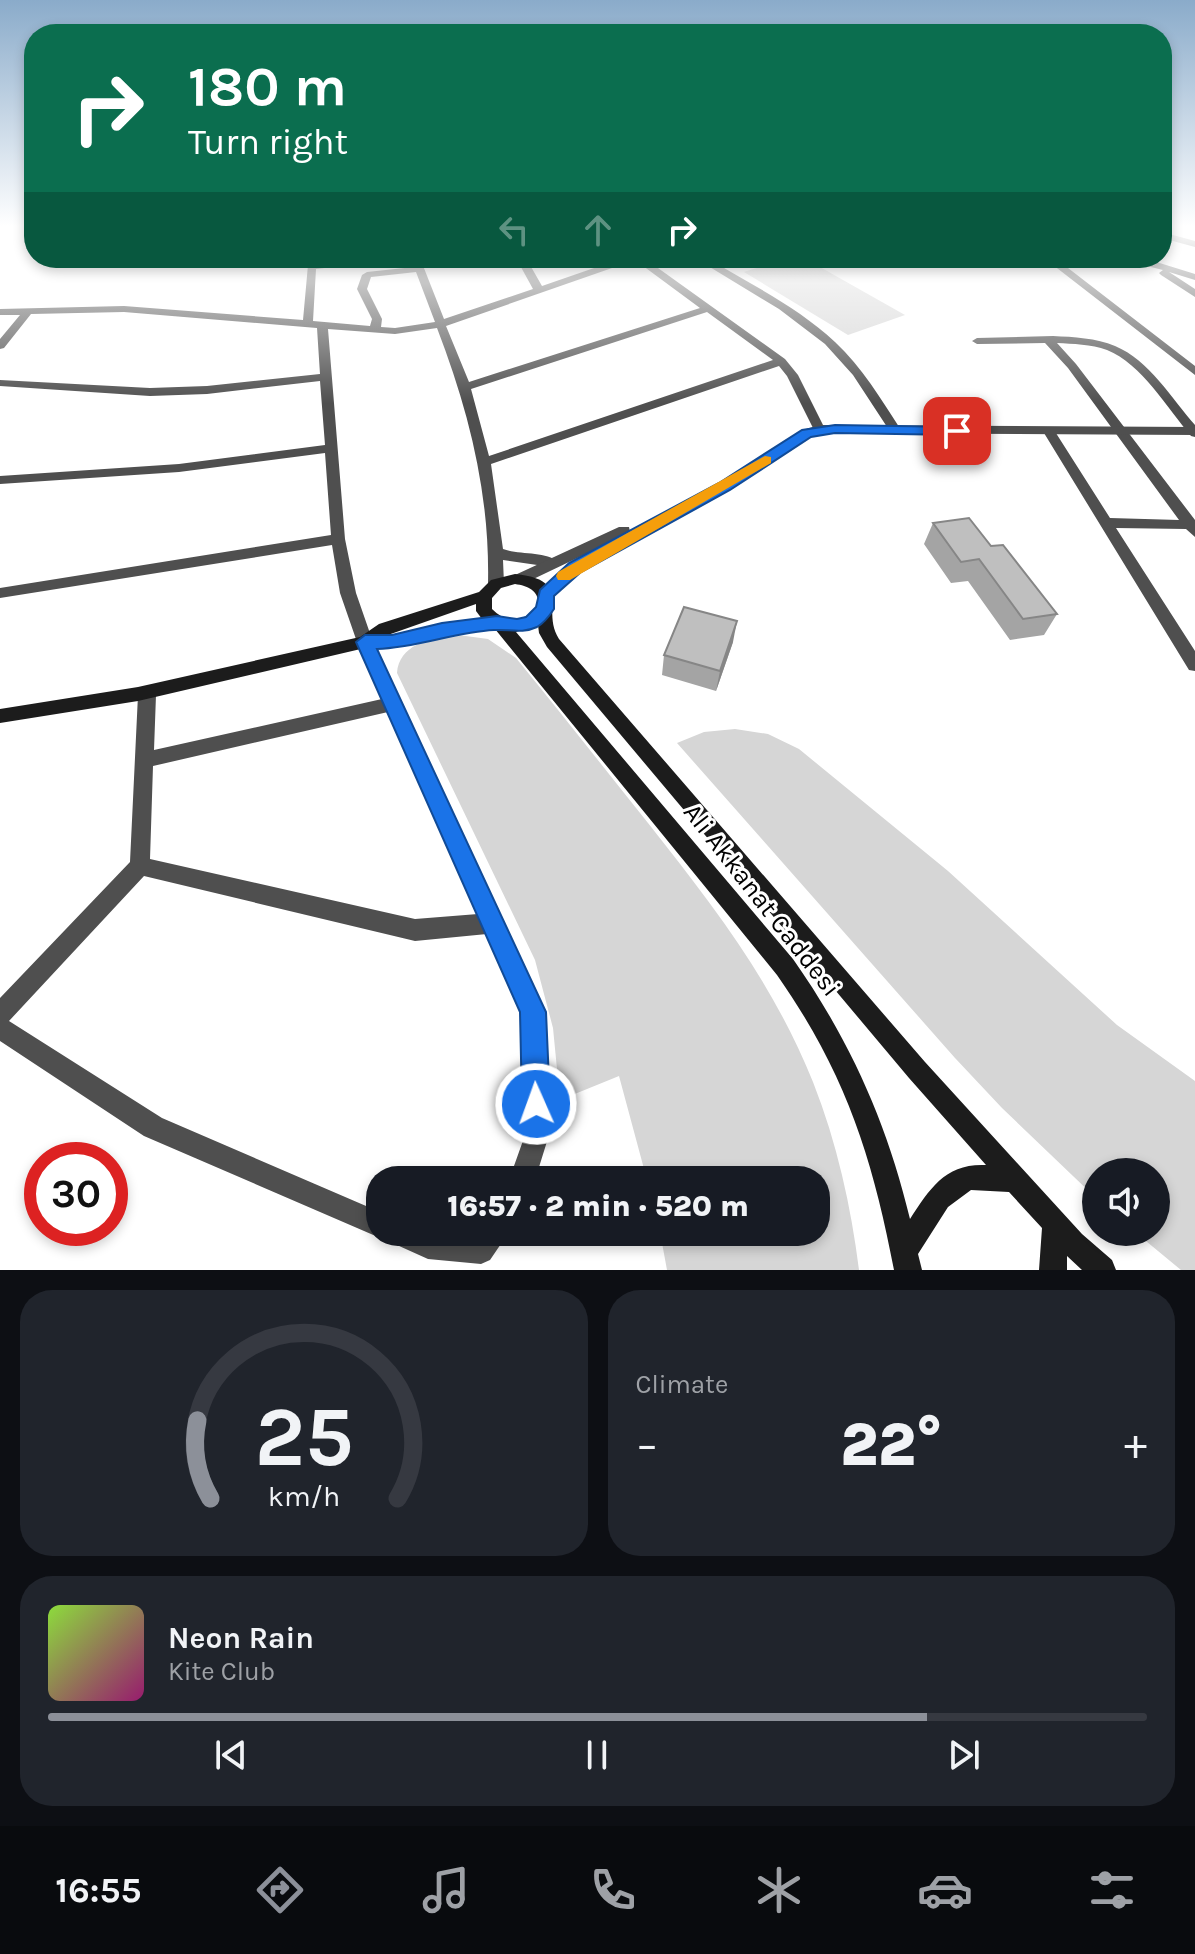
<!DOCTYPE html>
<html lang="en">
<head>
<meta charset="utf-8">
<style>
  body { margin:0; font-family:Karla,sans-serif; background:#20242c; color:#f1f3f6; height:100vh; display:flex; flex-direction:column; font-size:30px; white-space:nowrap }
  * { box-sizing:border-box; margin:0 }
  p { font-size:26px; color:#9ea1a6 }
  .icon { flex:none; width:44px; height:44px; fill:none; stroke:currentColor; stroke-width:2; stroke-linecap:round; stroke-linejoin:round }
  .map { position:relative; height:1270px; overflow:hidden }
  .panel { display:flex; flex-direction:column; gap:20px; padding:20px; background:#0d0f14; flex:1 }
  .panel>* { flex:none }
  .guide { position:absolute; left:24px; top:24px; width:1148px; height:244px; border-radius:32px; box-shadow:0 4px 12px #0003; background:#0b6e4f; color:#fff; overflow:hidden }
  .controls { position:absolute; left:1082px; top:1158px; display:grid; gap:16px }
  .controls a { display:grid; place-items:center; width:88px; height:88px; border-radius:50%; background:#171b24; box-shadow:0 4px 12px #0003; font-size:40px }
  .speed { position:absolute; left:24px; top:1142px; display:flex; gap:16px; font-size:40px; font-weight:700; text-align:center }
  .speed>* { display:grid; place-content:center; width:104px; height:104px; border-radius:50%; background:#171b24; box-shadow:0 4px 12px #0003; line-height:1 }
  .speed .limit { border:12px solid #d22; background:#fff; color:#111 }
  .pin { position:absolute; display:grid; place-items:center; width:68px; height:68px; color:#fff; margin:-34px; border-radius:16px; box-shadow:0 4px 12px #0006 }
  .me { position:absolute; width:88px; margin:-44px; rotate:358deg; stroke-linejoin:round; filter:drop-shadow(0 0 6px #0008) }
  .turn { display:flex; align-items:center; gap:28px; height:168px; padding:0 32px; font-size:36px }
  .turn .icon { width:104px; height:104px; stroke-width:2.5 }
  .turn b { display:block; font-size:56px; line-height:68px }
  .lanes { display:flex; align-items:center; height:76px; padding:0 32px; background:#0003; justify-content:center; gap:40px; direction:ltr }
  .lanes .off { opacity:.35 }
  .big { font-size:60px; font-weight:800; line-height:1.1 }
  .panel .card { flex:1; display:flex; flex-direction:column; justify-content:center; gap:12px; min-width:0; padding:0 28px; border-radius:32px; background:#20242c }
  .panel .dial { align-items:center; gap:0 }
  .dial svg { height:208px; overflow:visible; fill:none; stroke:#363941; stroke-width:7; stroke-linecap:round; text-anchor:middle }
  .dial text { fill:#f1f3f6; stroke:none }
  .song { display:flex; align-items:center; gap:24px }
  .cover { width:96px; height:96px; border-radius:12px; background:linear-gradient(135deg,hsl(90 70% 55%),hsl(320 70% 35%)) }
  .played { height:8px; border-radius:4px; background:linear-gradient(90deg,#8c9099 80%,#363941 80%) }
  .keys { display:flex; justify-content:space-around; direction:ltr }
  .heat { display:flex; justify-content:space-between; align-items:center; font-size:44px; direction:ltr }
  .panel .tiles { flex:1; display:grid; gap:20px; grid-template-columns:1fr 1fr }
  .card:last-child { grid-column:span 2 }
  .trip { position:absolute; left:366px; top:1166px; width:464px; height:80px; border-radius:32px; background:#171b24; box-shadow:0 4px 12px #0003; font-weight:800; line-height:80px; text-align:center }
  .menu { display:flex; height:128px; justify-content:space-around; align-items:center; background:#090b0e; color:#9ea1a6 }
  .menu .icon { width:56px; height:56px }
  .menu .active { color:#8c9099 }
  .menu b { font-size:36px; color:#f1f3f6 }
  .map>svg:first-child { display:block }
  .green { fill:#d6d6d6 }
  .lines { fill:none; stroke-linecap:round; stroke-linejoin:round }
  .minor { fill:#4f4f4f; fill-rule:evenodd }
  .tertiary { fill:#4f4f4f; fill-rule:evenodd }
  .secondary { fill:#1c1c1c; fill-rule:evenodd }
  .wall { fill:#a4a4a4 }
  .shaded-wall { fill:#868686 }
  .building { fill:#bfbfbf; stroke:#868686; stroke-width:2 }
  .route { fill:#1a73e8; stroke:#114b97; stroke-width:2 }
  .slow { fill:#f59e0b }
  .labels { text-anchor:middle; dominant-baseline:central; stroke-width:6; stroke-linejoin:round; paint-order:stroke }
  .near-street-label { font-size:26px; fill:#000; stroke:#fff }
</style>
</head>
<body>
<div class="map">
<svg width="1195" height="1270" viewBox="0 0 1195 1270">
  <rect width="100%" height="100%" fill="#fff"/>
  <path class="green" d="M788,258H804L905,315L848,335L744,272Z
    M451,634L488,639L516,658C561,713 604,768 648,823C715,908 772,981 813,1082C837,1143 851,1206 859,1270H667L660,1232H816V1180H647L619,1076L560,1100L553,1028L535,960L397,673C399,645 429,639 451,634Z
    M735,729L768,734L799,749L948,871L1117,1025L1195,1081V1270H1181L1135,1232H1156V1172H1096V1198L1002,1108L955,1058L677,743L704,732Z"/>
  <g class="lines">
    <path class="minor" d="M1162,232L1195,241V247L1162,238Z
      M360,258H388L383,261L316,269L313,321L370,326L372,319L357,289L362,275L367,272L414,267L410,258H420L444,319L533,289L516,258H526L542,286L623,258H644L785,359L798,375L825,429L823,432H815L787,376L779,366L491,464L503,549C519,555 546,551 558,562L551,567L503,560L504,584L496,589L488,584C490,494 469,411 437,328L395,334L328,329L345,539L356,593L373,642L544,1012L549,1135L535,1180H509L525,1135L522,1013L487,934L415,941L144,876L9,1021L162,1118L380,1212V1232H427L475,1237L479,1232H509L490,1260L481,1264L428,1259L388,1241L385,1236L380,1238L371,1234L144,1136L0,1041V998L130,862L138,695L141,690L147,688L153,690L156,695L154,750L382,699L357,642L340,593L332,545L0,598V588L331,535L325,453L179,472L0,484V476L179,464L325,445L320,381L207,394L150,396L0,386V380L150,388L207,386L320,374L317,328L124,312L31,314L4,348L0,349V339L20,315H0V309L124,306L303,320L308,265ZM635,260L700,308L469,382L446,326ZM416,272L435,322L395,328L381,327L382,319L367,289L371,277ZM707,312L773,360L489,456L471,389ZM388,712L478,914L415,919L150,859L153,766Z
      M695,258H707C750,284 798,307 835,342C862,367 881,399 901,430L899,433H891L853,375L825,344L779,309Z
      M821,258H863L844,264Z
      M1044,258H1055L1061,263L1124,258L1150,260L1195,274V280L1169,272L1195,289V297L1161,275L1159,273L1163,270C1132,260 1100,266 1068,268L1195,366V375Z
      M1053,336C1074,337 1096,338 1115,346C1149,360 1172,399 1195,425V437L1191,436C1167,408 1142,364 1107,350C1091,344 1073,344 1057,343L1076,364L1195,520V537L1186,529L1116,528L1195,651V671L1189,670L1044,433L1050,429L1054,430L1110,518L1179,520L1068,368L1045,343L977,344L972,341L977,338Z"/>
    <path class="tertiary" d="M819,425L1195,427V435L820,433L811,436L730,489L580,572L551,598L546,600L538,594L570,564L613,541L525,583H515L512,579L515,575L619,527H629L630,532L720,483L803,430Z"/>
    <path class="secondary" d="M515,574C574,580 540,609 559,639L925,1062L1082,1234L1112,1260L1116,1270H1082L1067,1256V1270H1039L1042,1228L1009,1192L971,1190L948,1207L918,1254L922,1270H894C872,1155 845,1072 777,975L495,629L442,636L392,648H365L138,701L0,723V709L138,687L360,637L379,624L479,592L491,580ZM515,584C529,586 540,591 538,607C523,622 507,624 492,609V598L501,588ZM476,604V611L482,619L385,636ZM538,625L539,633L547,647L909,1078L986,1165C946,1163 930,1188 910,1219C887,1123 850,1040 793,959L516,632Z"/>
  </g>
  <path class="wall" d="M933,523L991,546L1057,614L1044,635L1010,640L968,581L951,583L924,544Z
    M733,642L716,691L662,675L664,655Z"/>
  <path class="shaded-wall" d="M737,621L733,642L716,691L720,671Z"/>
  <path class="building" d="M969,518L991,546L1003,545L1057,614L1023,619L979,559L961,562L933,523Z
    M684,607L737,621L720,671L664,655Z"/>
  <linearGradient id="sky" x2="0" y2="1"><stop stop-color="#8aabca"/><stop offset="0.56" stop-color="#fff"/><stop offset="1" stop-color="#fff" stop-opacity="0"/></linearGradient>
  <rect width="1195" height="404" fill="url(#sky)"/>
  <path class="route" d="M835,425L957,427L964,431L957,435L835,433L811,437L730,490L581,572L554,596V609C550,615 544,623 537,627C522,634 509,629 494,630C455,632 417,648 377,649L546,1012L550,1104L546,1114L536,1118L526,1114L522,1104L520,1012L356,642L365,635H392L442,623L497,616L517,619L526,617L536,607L540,590L569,563L719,483L802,430Z"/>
  <path class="slow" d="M765,456L771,457V463L570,580H558L556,576L558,572Z"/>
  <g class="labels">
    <g class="near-street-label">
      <text transform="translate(762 900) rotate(52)">Ali Akkanat Caddesi</text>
    </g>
  </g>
</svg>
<div class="controls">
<a><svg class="icon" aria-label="sound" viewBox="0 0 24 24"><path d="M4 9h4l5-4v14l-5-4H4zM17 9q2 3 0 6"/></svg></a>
</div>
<div class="speed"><div class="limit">30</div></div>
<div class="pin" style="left:957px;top:431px;background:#d93025"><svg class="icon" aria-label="arrive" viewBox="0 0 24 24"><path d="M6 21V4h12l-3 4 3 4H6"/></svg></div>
<svg class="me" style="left:536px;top:1104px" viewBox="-20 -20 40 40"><circle r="17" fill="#1a73e8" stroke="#fff" stroke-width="3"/><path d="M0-11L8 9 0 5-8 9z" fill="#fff"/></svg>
<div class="trip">16:57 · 2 min · 520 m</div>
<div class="guide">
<div class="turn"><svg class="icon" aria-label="right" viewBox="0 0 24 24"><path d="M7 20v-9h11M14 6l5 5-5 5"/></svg><div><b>180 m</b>Turn right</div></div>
<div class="lanes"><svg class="icon off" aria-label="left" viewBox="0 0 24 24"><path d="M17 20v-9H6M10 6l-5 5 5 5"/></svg><svg class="icon off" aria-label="ahead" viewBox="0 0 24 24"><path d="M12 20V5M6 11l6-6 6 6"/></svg><svg class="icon" aria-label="right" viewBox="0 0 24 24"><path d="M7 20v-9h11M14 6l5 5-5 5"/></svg></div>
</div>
</div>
<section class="panel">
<div class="tiles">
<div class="card dial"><svg viewBox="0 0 100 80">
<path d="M14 69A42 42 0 1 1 86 69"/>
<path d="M14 69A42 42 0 0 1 9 39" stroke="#8c9099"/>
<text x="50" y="56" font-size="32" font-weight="700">25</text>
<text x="50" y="72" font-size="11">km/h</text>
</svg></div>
<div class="card"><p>Climate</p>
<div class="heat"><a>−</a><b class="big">22°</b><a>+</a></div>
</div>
<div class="card">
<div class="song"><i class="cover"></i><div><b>Neon Rain</b><p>Kite Club</p></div></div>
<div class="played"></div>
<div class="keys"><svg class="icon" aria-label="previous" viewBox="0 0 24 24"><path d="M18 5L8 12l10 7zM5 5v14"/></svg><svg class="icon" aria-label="pause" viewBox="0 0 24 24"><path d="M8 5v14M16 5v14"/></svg><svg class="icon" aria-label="next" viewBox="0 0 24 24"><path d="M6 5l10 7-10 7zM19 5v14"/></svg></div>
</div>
</div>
</section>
<nav class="menu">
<b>16:55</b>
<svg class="icon active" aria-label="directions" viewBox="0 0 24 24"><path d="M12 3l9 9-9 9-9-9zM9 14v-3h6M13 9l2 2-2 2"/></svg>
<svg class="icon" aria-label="music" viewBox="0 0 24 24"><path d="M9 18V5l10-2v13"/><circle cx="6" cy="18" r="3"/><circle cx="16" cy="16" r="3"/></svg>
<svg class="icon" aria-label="phone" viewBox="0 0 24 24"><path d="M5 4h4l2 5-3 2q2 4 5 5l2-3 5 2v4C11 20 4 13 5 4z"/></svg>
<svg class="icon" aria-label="climate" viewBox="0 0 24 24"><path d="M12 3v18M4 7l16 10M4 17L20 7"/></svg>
<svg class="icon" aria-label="car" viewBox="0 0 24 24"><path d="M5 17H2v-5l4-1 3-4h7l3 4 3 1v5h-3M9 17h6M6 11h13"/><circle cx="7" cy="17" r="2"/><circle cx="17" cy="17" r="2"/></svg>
<svg class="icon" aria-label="filters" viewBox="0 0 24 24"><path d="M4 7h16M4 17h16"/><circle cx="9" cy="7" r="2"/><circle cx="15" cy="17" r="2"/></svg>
</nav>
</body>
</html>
